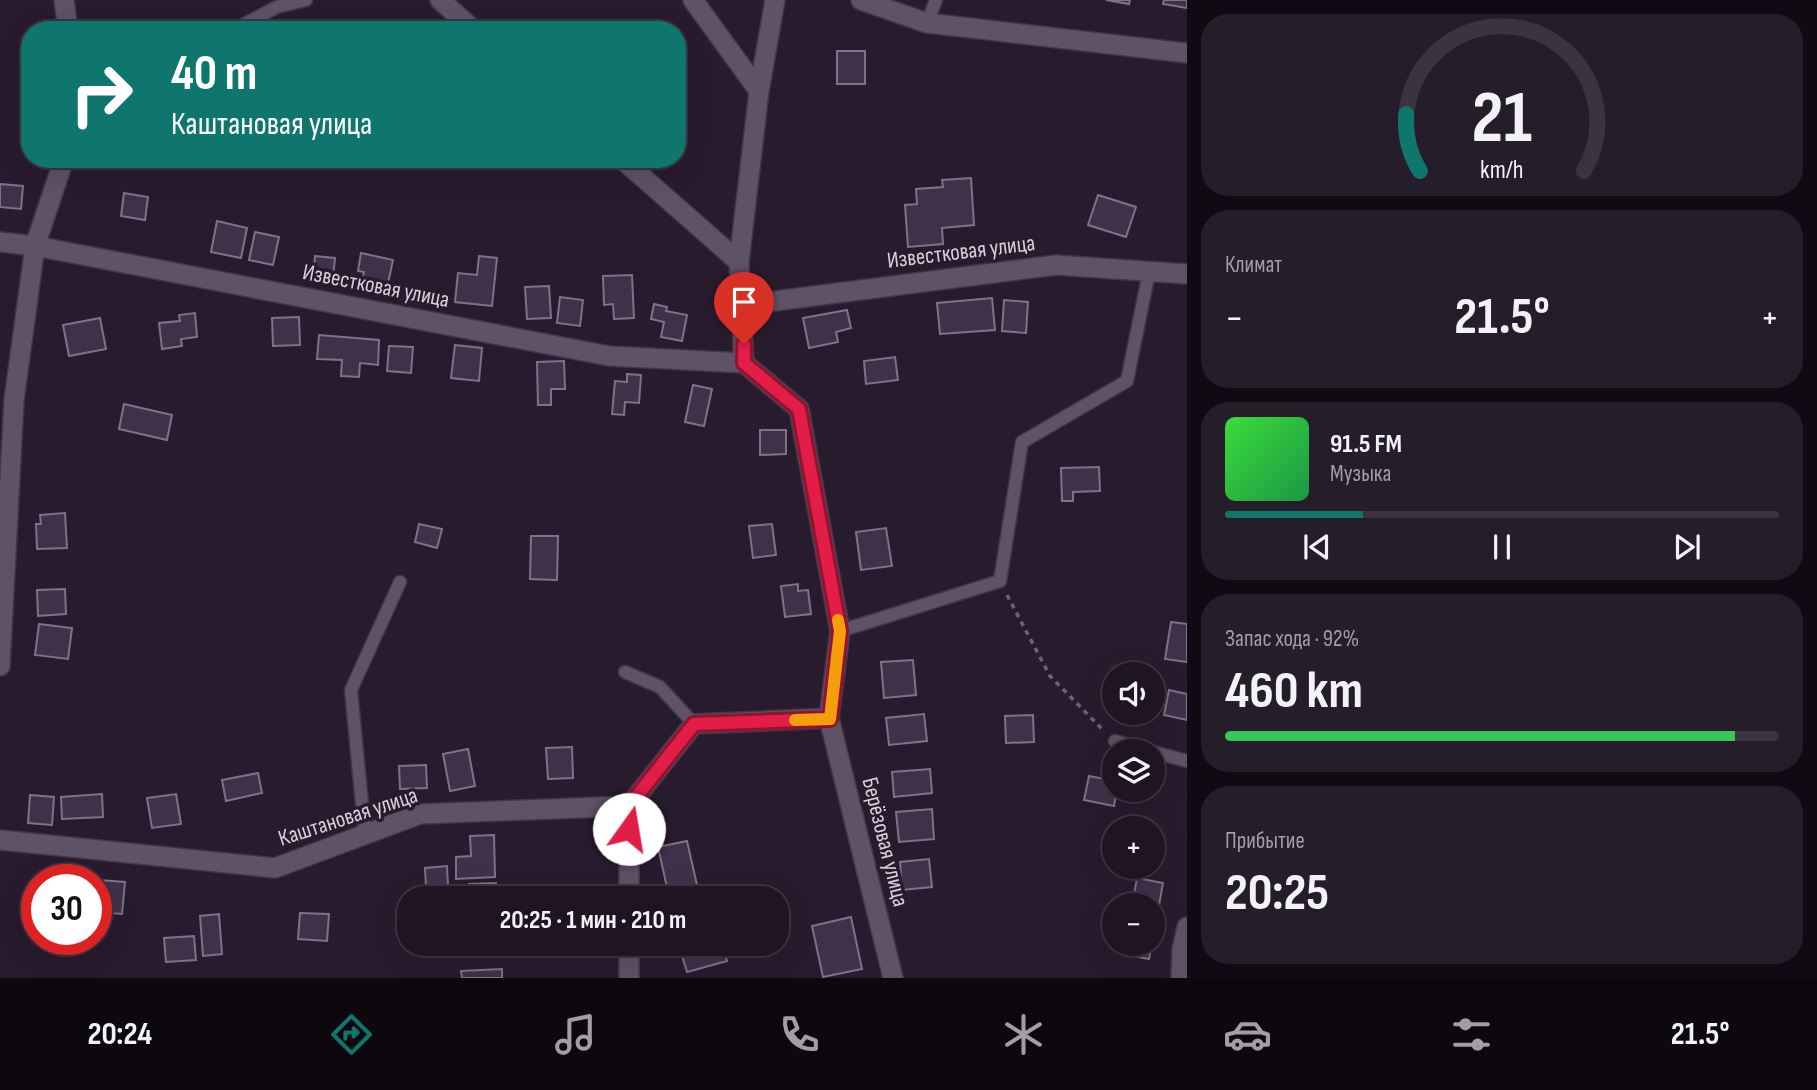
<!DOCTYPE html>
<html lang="ru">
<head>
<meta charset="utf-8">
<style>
  body { margin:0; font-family:"Sofia Sans Condensed",sans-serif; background:#261d2a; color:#f1f3f6; height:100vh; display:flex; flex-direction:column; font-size:26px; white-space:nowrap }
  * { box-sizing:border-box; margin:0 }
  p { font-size:23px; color:#a19ea5 }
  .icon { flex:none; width:38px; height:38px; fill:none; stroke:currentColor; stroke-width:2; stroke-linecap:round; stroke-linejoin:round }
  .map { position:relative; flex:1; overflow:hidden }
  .panel { display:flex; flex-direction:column; gap:14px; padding:14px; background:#100b13; width:630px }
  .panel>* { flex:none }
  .guide { position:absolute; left:21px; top:21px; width:665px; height:147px; border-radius:28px; box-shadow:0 7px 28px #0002,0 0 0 2px #3c3340; background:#0f766e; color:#fff; overflow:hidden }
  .controls { position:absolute; left:1102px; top:662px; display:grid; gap:14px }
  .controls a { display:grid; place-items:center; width:63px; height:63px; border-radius:50%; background:#1e1422; box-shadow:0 7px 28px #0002,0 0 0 2px #3c3340; font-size:35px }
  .speed { position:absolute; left:21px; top:864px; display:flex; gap:14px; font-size:35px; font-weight:700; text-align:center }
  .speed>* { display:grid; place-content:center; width:91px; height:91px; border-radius:50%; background:#1e1422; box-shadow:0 7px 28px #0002,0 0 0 2px #3c3340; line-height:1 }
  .speed .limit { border:10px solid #d22; background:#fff; color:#111 }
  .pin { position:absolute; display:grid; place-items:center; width:60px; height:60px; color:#fff; margin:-72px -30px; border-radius:50% 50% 50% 0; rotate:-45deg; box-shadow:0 0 7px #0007 }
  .pin .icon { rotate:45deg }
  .me { position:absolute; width:77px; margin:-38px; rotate:13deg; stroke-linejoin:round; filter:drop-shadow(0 0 5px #0008) }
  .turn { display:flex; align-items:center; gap:24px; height:147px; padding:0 35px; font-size:32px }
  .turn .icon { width:91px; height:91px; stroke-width:2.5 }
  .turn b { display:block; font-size:49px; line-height:60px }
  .big { font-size:52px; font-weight:700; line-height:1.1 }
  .panel .card { flex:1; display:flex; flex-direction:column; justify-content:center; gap:10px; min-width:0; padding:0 24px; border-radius:28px; background:#261d2a }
  .panel .dial { align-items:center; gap:0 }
  .dial svg { height:182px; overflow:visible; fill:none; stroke:#3c3340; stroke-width:7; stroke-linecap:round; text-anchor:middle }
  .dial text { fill:#f1f3f6; stroke:none }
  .song { display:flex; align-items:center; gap:21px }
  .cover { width:84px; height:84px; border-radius:10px; background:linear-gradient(135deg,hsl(120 70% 55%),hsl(140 70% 35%)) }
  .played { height:7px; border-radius:4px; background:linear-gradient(90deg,#0f766e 25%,#3c3340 25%) }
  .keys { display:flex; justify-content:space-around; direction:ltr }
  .heat { display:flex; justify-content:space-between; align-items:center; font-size:38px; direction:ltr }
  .charge { height:10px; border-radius:5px; background:linear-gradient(90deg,#34c759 92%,#3c3340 0) }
  .trip { position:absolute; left:397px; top:886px; width:392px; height:70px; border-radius:28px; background:#1e1422; box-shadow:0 7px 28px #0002,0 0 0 2px #3c3340; font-weight:700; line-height:70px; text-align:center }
  .tabs { display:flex; height:112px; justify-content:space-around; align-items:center; background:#0c080e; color:#a19ea5 }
  .tabs .icon { width:49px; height:49px }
  .tabs .current { color:#0f766e }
  .tabs b { font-size:32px; color:#f1f3f6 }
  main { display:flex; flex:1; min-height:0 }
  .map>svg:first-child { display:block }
  .building { fill:#41304a; stroke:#807188; stroke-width:2 }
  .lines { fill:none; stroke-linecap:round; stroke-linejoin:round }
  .service-casing { stroke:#403646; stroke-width:15 }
  .minor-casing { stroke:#403646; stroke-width:22 }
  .path { stroke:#6d6272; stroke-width:3.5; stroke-dasharray:5 5; stroke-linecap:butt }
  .service { stroke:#5f5166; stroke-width:12 }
  .minor { stroke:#5f5166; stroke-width:19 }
  .route-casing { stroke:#92132f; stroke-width:18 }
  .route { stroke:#e11d48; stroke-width:12 }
  .slow { stroke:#f59e0b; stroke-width:12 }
  .labels { text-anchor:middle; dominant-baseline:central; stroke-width:7; stroke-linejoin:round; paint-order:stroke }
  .street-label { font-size:23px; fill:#d8d0dc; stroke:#281b2e }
</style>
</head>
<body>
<main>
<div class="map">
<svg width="1187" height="978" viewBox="0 0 1187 978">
  <rect width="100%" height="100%" fill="#281b2e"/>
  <path class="building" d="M1106,0H1130L1129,4Z
    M1164,0H1187V8L1163,4Z
    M837,51H865V84H837Z
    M971,178L974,225L942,228L943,244L908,247L905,205L917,204L916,189L943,187L942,180Z
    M0,184L23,186L21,209L0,207Z
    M124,193L148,197L145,220L121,216Z
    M1098,195L1136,207L1126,237L1088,225Z
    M217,221L247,228L241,258L211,252Z
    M255,232L279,237L273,265L249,260Z
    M361,253L393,260L387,288L361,283L364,272L358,271Z
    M315,256L335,258L333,279L313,277Z
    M479,256L497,258L492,306L455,302L458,273L477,275Z
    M632,275L634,318L614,319L613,304L604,305L603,276Z
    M549,286L551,318L527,319L525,287Z
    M560,297L583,300L580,326L557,323Z
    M992,298L995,330L940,334L937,303Z
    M1004,300L1028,302L1026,333L1002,331Z
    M654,304L667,307L666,311L687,315L682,341L661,337L664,322L651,319Z
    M847,310L851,328L836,332L838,342L809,348L803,318Z
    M195,313L197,337L181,339L182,346L162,349L159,323L180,321L179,315Z
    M299,317L300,345L273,346L272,318Z
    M100,318L106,349L69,356L63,325Z
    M319,335L379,340L378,365L360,363L359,377L341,376L342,360L317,359Z
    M455,345L482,348L479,381L451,378Z
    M389,346L413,347L411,373L387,371Z
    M895,357L898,380L866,384L864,361Z
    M564,361L565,389H551V405H538L537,362Z
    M627,374L641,375L639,403L625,402L624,415L612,414L615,381L627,382Z
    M693,385L712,389L704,426L685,422Z
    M124,404L172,415L167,440L119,429Z
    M760,430H786V454L760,455Z
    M1099,467L1100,491L1073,492V501H1062L1061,468Z
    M65,513L67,548L37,549L36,524H41L40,515Z
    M419,524L442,529L437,548L415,542Z
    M772,524L776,555L753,558L749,526Z
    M886,528L892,566L861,570L856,532Z
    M531,536H558L557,580L530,579Z
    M798,584V591L808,590L811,614L785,617L781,586Z
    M65,589L66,614L38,616L37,590Z
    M1171,622L1187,624V662L1165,659Z
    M39,624L72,628L68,659L35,655Z
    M913,660L916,695L884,698L881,662Z
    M1169,690L1187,694V720L1164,715Z
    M924,714L927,741L889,745L886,718Z
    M1033,715L1034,742L1006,743L1005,716Z
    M572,747L573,778L548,779L546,748Z
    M468,749L475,786L450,791L443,754Z
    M426,765L427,788L400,789L399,766Z
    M930,769L932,793L894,797L892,772Z
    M258,773L262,793L226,801L222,780Z
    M1089,776L1115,781V789H1117L1114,806L1084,800Z
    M102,794L103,817L62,819L61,797Z
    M176,794L181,824L152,828L147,798Z
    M30,795L54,797L52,825L28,823Z
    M932,809L934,839L899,842L896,812Z
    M494,835L495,877L456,879V857L471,856L470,836Z
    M687,841L697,885L668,892L658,847Z
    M929,859L932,887L902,890L900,862Z
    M447,866L448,885L426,887L425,868Z
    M1119,866H1147L1146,871L1119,869Z
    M1137,878L1163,883L1158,911L1153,910V905H1132Z
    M99,880L125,882L122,914L96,912Z
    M496,883V898H469V884Z
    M300,913L329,914L327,941L298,939Z
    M219,914L222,954L203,956L200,916Z
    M851,917L862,969L823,977L812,926Z
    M194,936L196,960L166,962L164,938Z
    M678,943H722L727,961L687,972Z
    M1124,943H1152L1149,959L1122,954Z
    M502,969V978H462L461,971Z"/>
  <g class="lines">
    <defs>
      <path id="service" d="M927,23L936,0
        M233,30L277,7L306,0
        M840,631L1000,581L1022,442L1127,381L1149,272
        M625,672L660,687L694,724
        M1115,741L1150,751
        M1153,752L1187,761
        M365,835L351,690L400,582"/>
      <path id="minor" d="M64,0L68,30
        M440,0L474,30
        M693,0L759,91
        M861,0L927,23L1187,53
        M622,159L739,262L744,363L799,409L840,631L829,718L893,978
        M0,242L35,246L609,356L744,363
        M739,262L759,91L775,0
        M743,305L1056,265L1187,274
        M0,666L14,400L35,246L64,159
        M629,806V898
        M0,840L275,868L420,814L629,806L694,724L829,718
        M629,943V978
        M1181,978L1182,949L1187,927"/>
    </defs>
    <use href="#service" class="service-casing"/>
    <use href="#minor" class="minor-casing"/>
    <path class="path" d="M1007,595L1050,676L1103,730"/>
    <use href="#service" class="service"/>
    <use href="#minor" class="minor"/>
  </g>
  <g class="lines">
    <defs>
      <path id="route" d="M629,829V806L694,724L830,719L840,631L799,409L744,363V344"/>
    </defs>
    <use href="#route" class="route-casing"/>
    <use href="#route" class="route"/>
    <path class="slow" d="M795,720L830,719L840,631L838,620"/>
  </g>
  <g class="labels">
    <g class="street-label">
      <text transform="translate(961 252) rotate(-7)">Известковая улица</text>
      <text transform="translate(376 286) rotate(11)">Известковая улица</text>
      <text transform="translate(348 817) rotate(-18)">Каштановая улица</text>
      <text transform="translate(885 842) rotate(76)">Берёзовая улица</text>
    </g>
  </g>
</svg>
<div class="controls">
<a><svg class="icon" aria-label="sound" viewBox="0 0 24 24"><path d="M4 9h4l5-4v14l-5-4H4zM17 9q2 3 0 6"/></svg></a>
<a><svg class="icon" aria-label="layers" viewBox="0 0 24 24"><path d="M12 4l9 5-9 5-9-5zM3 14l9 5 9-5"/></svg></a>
<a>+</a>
<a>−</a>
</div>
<div class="speed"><div class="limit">30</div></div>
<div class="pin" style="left:744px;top:344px;background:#d93025"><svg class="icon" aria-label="arrive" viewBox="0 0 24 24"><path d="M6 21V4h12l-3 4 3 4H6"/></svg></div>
<svg class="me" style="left:629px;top:829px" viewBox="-20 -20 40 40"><circle r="19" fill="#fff"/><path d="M0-13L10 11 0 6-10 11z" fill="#e11d48"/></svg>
<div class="trip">20:25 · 1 мин · 210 m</div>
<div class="guide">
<div class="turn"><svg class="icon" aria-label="right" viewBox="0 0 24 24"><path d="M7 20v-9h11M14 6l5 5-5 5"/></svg><div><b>40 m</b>Каштановая улица</div></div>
</div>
</div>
<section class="panel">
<div class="card dial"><svg viewBox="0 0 100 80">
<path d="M14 69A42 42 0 1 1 86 69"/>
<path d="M14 69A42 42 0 0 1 8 44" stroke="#0f766e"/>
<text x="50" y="56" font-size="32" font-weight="700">21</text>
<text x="50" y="72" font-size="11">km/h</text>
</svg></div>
<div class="card"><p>Климат</p>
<div class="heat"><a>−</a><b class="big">21.5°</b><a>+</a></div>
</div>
<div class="card">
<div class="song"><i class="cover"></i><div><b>91.5 FM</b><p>Музыка</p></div></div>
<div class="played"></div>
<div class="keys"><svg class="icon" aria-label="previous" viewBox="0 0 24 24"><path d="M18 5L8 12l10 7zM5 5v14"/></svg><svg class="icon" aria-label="pause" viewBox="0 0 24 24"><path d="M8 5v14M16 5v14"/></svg><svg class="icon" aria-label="next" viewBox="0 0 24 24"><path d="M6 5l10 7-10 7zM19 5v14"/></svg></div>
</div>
<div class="card"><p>Запас хода · 92%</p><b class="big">460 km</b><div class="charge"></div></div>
<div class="card"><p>Прибытие</p><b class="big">20:25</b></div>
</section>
</main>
<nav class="tabs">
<b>20:24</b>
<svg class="icon current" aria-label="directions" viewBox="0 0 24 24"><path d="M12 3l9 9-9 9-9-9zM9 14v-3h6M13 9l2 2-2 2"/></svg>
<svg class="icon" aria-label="music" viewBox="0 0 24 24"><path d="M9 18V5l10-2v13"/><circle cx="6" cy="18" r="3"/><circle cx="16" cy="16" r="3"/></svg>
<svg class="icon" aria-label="phone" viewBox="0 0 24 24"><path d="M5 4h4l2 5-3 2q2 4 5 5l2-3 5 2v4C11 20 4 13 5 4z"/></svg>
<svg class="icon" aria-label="climate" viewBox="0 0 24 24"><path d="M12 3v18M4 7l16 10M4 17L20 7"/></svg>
<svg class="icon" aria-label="car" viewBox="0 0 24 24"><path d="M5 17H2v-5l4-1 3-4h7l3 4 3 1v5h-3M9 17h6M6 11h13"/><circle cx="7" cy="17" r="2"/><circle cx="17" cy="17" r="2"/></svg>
<svg class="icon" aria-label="filters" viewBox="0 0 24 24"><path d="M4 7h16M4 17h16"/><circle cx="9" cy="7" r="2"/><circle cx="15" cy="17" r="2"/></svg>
<b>21.5°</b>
</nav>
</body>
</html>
